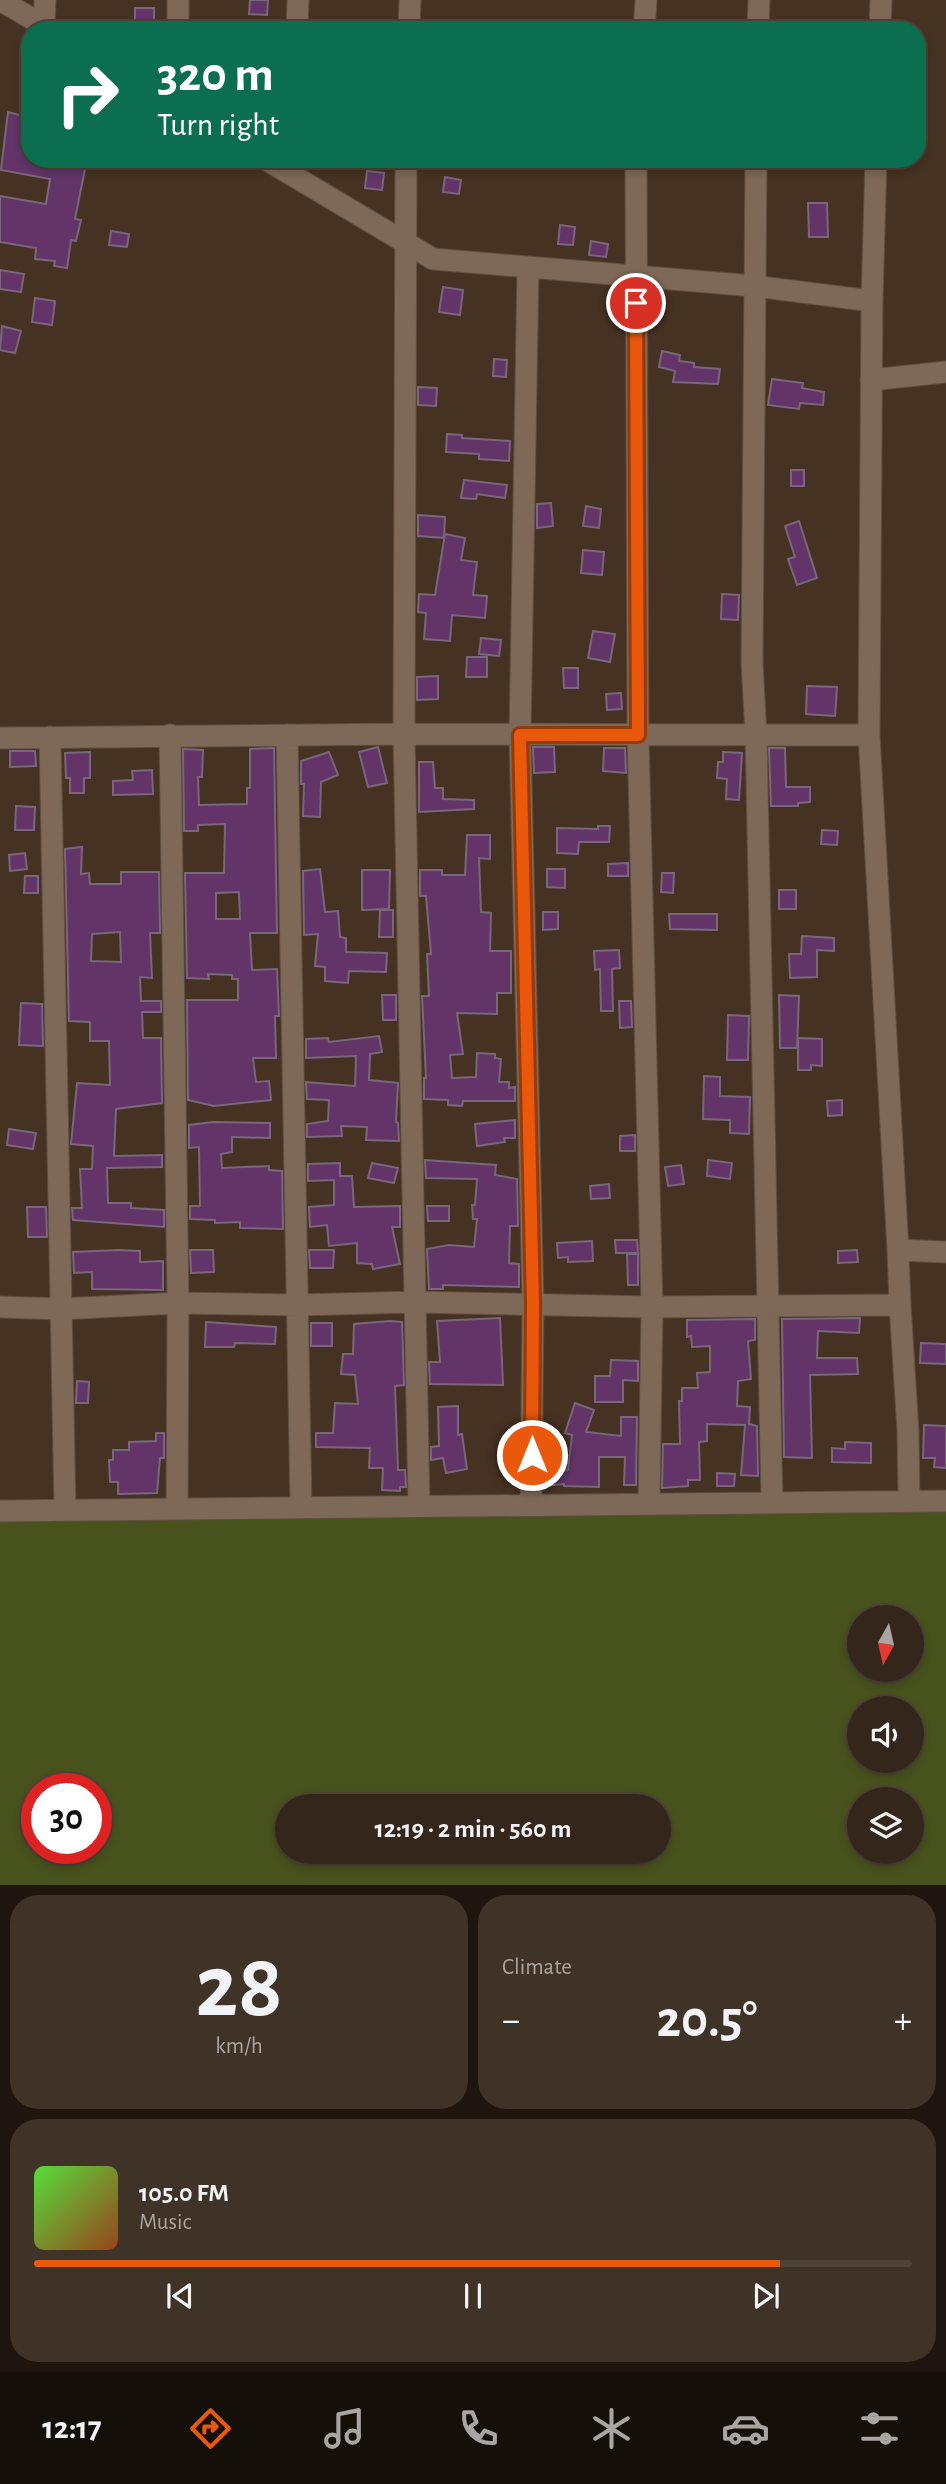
<!DOCTYPE html>
<html lang="en">
<head>
<meta charset="utf-8">
<style>
  body { margin:0; font-family:"Alegreya Sans",sans-serif; background:#3f3227; color:#f1f3f6; height:100vh; display:flex; flex-direction:column; font-size:26px; white-space:nowrap }
  * { box-sizing:border-box; margin:0 }
  p { font-size:23px; color:#a9a5a2 }
  .icon { flex:none; width:38px; height:38px; fill:none; stroke:currentColor; stroke-width:2; stroke-linecap:round; stroke-linejoin:round }
  .map { position:relative; height:1885px; overflow:hidden }
  .sheet { display:flex; flex-direction:column; gap:10px; padding:10px; background:#1d150e; flex:1 }
  .sheet>* { flex:none }
  .hud { position:absolute; left:21px; top:21px; width:905px; height:147px; border-radius:28px; box-shadow:0 4px 10px #0003,0 0 0 2px #4e4339; background:#0b6e4f; color:#fff; overflow:hidden }
  .needle { width:46px; rotate:188deg }
  .fabs { position:absolute; left:847px; top:1605px; display:grid; gap:14px }
  .fabs a { display:grid; place-items:center; width:77px; height:77px; border-radius:50%; background:#34261a; box-shadow:0 4px 10px #0003,0 0 0 2px #4e4339; font-size:35px }
  .speed { position:absolute; left:21px; top:1773px; display:flex; gap:14px; font-size:35px; font-weight:700; text-align:center }
  .speed>* { display:grid; place-content:center; width:91px; height:91px; border-radius:50%; background:#34261a; box-shadow:0 4px 10px #0003,0 0 0 2px #4e4339; line-height:1 }
  .speed .limit { border:10px solid #d22; background:#fff; color:#111 }
  .pin { position:absolute; display:grid; place-items:center; width:60px; height:60px; color:#fff; margin:-30px; border:4px solid #fff; border-radius:50%; box-shadow:0 2px 7px #0007 }
  .me { position:absolute; width:77px; margin:-38px; rotate:0deg; stroke-linejoin:round; filter:drop-shadow(0 0 5px #0008) }
  .turn { display:flex; align-items:center; gap:24px; height:147px; padding:0 21px; font-size:32px }
  .turn .icon { width:91px; height:91px; stroke-width:2.5 }
  .turn b { display:block; font-size:49px; line-height:60px }
  .big { font-size:52px; font-weight:700; line-height:1.1 }
  .sheet .card { flex:1; display:flex; flex-direction:column; justify-content:center; gap:10px; min-width:0; padding:0 24px; border-radius:28px; background:#3f3227 }
  .sheet .dial { align-items:center; gap:0 }
  .dial b { font-size:91px; line-height:1 }
  .song { display:flex; align-items:center; gap:21px }
  .cover { width:84px; height:84px; border-radius:10px; background:linear-gradient(135deg,hsl(110 70% 55%),hsl(20 70% 35%)) }
  .played { height:7px; border-radius:4px; background:linear-gradient(90deg,#ea580c 85%,#4e4339 85%) }
  .keys { display:flex; justify-content:space-around; direction:ltr }
  .heat { display:flex; justify-content:space-between; align-items:center; font-size:38px; direction:ltr }
  .sheet .tiles { flex:1; display:grid; gap:10px; grid-template-columns:1fr 1fr }
  .card:last-child { grid-column:span 2 }
  .trip { position:absolute; left:275px; top:1794px; width:396px; height:70px; border-radius:35px; background:#34261a; box-shadow:0 4px 10px #0003,0 0 0 2px #4e4339; font-weight:700; line-height:70px; text-align:center }
  .dock { display:flex; height:112px; justify-content:space-around; align-items:center; background:#150f0a; color:#a9a5a2 }
  .dock .icon { width:49px; height:49px }
  .dock .on { color:#ea580c }
  .dock b { font-size:32px; color:#f1f3f6 }
  .map>svg:first-child { display:block }
  .green { fill:#48521d; fill-rule:evenodd }
  .building { fill:#623468; stroke:#79667b; stroke-width:2; fill-rule:evenodd }
  .lines { fill:none; stroke-linecap:round; stroke-linejoin:round }
  .minor-casing { stroke:#5e4e40; stroke-width:23 }
  .minor { stroke:#7e6857; stroke-width:21 }
  .route-casing { stroke:#983908; stroke-width:18 }
  .route { stroke:#ea580c; stroke-width:12 }
</style>
</head>
<body>
<div class="map">
<svg width="946" height="1886" viewBox="0 0 946 1886">
  <rect width="100%" height="100%" fill="#463223"/>
  <path class="green" d="M946,1506V1885H0V1512ZM859,1617H912V1670H859ZM859,1708H912V1760H859ZM37,1788H96V1848H37ZM859,1799H912V1852H859ZM287,1806H658V1852H287Z"/>
  <path class="building" d="M250,0H268L267,15L249,14Z
    M135,8H154V21H135Z
    M8,112L23,116L21,123L30,124V159H87L75,219L81,220L76,241L71,240L67,268L54,266L55,261L35,259L36,248L0,242V196L46,204L50,179L1,170Z
    M367,171L384,173L382,190L365,188Z
    M445,177L461,180L459,194L443,192Z
    M808,203H827L828,237H809Z
    M560,225L575,227L573,245L558,244Z
    M111,231L129,234L127,247L109,245Z
    M591,241L608,244L606,257L589,255Z
    M0,270L24,274L21,292L0,289Z
    M443,287L463,290L460,315L439,312Z
    M35,298L55,301L52,325L32,322Z
    M2,326L21,331L15,353L0,350Z
    M662,351L680,355L679,361L694,363V367L720,369L718,384L673,382L675,371L659,367Z
    M494,359L507,360L506,377L493,376Z
    M772,379L803,383L802,388L824,392L823,405L800,403L799,409L768,405Z
    M418,387L437,388L436,406L418,405Z
    M447,434L462,435V438L510,441L509,461L479,459V454L446,452Z
    M791,470H804V486H791Z
    M464,480L507,485L505,498L477,494L476,499L461,498Z
    M551,503L553,526L537,528V504Z
    M586,506L601,509L599,528L583,526Z
    M418,515L445,517L444,538L418,536Z
    M799,521L817,578L797,585L788,559L795,557L785,526Z
    M445,534L465,538L461,560L477,562L473,595L487,596L485,618L452,615L450,641L424,639L426,613L418,612L419,594L435,595Z
    M583,550L604,552L602,575L581,573Z
    M722,594L739,595L738,620L721,619Z
    M593,631L615,634L610,662L588,658Z
    M481,638L501,640L499,656L479,654Z
    M467,657H487V677H466Z
    M563,668H578V688H564Z
    M438,676V699L417,700V677Z
    M807,686L837,687L835,716L806,714Z
    M621,693L622,709L607,710L606,694Z
    M378,747L387,783L368,787L359,752Z
    M533,747H554L555,772L534,773Z
    M274,748L277,933H250L252,970L277,969L279,1016H275L276,1058H253L256,1082L269,1081L271,1100L214,1106L188,1100L187,1000H238V979H232V975L208,974L209,979L187,978L185,873H224L225,824L198,825V831H184L183,749L203,750L202,777H198L199,805L247,804V788H250V749ZM239,892L240,919H216V893Z
    M604,748H625L626,773L603,771Z
    M769,748H785L786,787H810V802L798,803V806H771Z
    M10,751H35L36,766L10,767Z
    M90,752V778H84V793H70V778H66L65,753Z
    M329,752L338,775L321,782L320,817L303,816L304,784H301V761Z
    M723,752L742,753L739,800L726,799L727,779L717,778L718,762H723Z
    M419,762H433L435,788H443V799L474,800V809L419,812Z
    M152,770L153,794L113,795V781L133,780L132,771Z
    M16,806L35,807L34,830H15Z
    M598,826H610L609,842H579L578,854L557,853V828L598,829Z
    M822,830L838,831L837,845L821,844Z
    M467,835H490V859L479,858L481,912L491,913L490,951H511V993H497V1014L457,1013L463,1054L450,1055L452,1078L476,1077L477,1053L495,1054V1058L501,1059L499,1082H509V1088L515,1087V1101H463L462,1106L448,1105V1100L424,1099V1078H426L422,996H429L427,954H431L426,896H420V870H442V875H465Z
    M82,847L81,874L89,873L90,884H121V872H159L160,933H150L152,978L140,977L141,1001H161V1012H142L143,1038H161L162,1103L116,1109L114,1156L162,1155V1167L107,1168L108,1203H131V1208L164,1210V1227L73,1220L72,1208H82L80,1169H92L93,1146L71,1144L77,1083L110,1085L109,1041H90V1022L69,1021L65,849ZM120,932L121,962L91,961L92,934Z
    M25,853L27,869L10,871L9,855Z
    M628,863V876H608V864Z
    M320,869L325,912L338,911L340,937L346,938V952L387,953L386,972L349,971L348,983L325,981V967L315,966L318,934L304,935L303,871Z
    M547,869H565V888L547,887Z
    M362,870H390L389,909L362,910Z
    M662,873H674L673,893L661,892Z
    M25,876H38V893H24Z
    M779,890H796V909H779Z
    M380,910H393V937H379Z
    M543,912H558V929L543,930Z
    M669,914H717V930L670,929Z
    M802,936L834,938V951L817,950V977L790,978L789,954H801Z
    M619,950L620,968L612,969L613,1011H601L600,969L595,970L594,951Z
    M382,995H396V1020H383Z
    M779,995L799,996L797,1048H780Z
    M619,1001H631L632,1027L620,1028Z
    M21,1003L42,1004L43,1046L19,1045Z
    M728,1015L749,1016L748,1060H727Z
    M379,1036L382,1052L370,1054L369,1080L398,1083L396,1122L398,1123L399,1141L366,1140L367,1127L341,1126L342,1136L307,1137V1124L328,1121L329,1100L307,1099L306,1082L355,1086L356,1056L306,1058V1039L328,1038L329,1042Z
    M798,1038L822,1039V1066L811,1065V1070H798Z
    M704,1076L720,1077V1096L750,1097L749,1134L730,1133V1120L703,1119Z
    M842,1100V1115L828,1116L827,1101Z
    M515,1120V1138H504L505,1142L477,1146L475,1124Z
    M213,1122L270,1123V1138L232,1137V1152L221,1154L222,1168L269,1166V1170L282,1171L283,1229L240,1228V1222L215,1223V1220L190,1219V1206H200L199,1147L189,1148V1125Z
    M9,1129L36,1133L33,1149L7,1145Z
    M635,1135V1151H620V1136Z
    M425,1160L496,1165L495,1175L517,1179L518,1226H510L509,1263L519,1264V1287L443,1285V1289H429L427,1249L449,1245L474,1247L477,1219H473L472,1205H475L477,1179L426,1178Z
    M708,1160L732,1163L730,1179L707,1176Z
    M340,1163V1176H352L354,1207L400,1206V1227H392L400,1264L373,1269L372,1264L357,1263V1243L329,1246L327,1225L310,1227L309,1207L334,1205V1180L308,1181V1164Z
    M372,1163L398,1168L394,1183L368,1178Z
    M681,1165L684,1184L668,1186L665,1167Z
    M609,1184L610,1198L591,1199L590,1186Z
    M427,1206H449V1221H428Z
    M27,1207H46L47,1237H28Z
    M615,1240H637L638,1253H616Z
    M592,1241L593,1261L568,1262V1257L558,1258L557,1243Z
    M118,1250L140,1251V1262L163,1261V1290L92,1289V1272L74,1273L73,1252Z
    M190,1250H213L214,1272L191,1273Z
    M309,1250H334L333,1268H310Z
    M857,1250L858,1262L838,1263V1251Z
    M627,1254H638V1285H628Z
    M500,1318L503,1385L430,1384L429,1362H440L437,1321Z
    M860,1318L859,1333L818,1331L817,1358H857L858,1374L810,1375L812,1458L784,1457L782,1319Z
    M755,1319V1340L748,1341L751,1379L738,1381L737,1406L750,1407L749,1424L757,1426L758,1476L741,1475L745,1425L707,1424V1441L699,1442L700,1480H688V1486L662,1488L663,1444H680L679,1401H682V1388H698L697,1373L710,1372V1346L692,1347L691,1336L687,1337V1320Z
    M390,1321L402,1322L404,1385L395,1386L398,1470H405L406,1487H400V1491L382,1490L383,1468H369L370,1448L316,1447V1433H333L335,1403L358,1404L355,1375L341,1374L343,1354H353L354,1324Z
    M206,1322L276,1327L275,1344L235,1343L234,1347H205Z
    M311,1323H332V1346H311Z
    M921,1343L946,1344V1364L920,1363Z
    M611,1360L638,1361V1381L623,1380V1402H595V1376H610Z
    M77,1381L89,1382L88,1403H76Z
    M575,1403L594,1410L586,1432L621,1436V1417H637L636,1485H624L625,1457H599V1487L564,1486V1484L544,1486V1472L568,1470L572,1435L565,1433Z
    M458,1406V1435L462,1434L467,1469L446,1473L443,1458L431,1460V1447L439,1446L438,1407Z
    M924,1425L946,1426V1468L934,1467L935,1458H923Z
    M156,1433H164V1458H160L157,1493L118,1494V1482H110L109,1460H113V1450H129V1442L156,1441Z
    M845,1442L871,1443V1463L832,1462V1448L845,1449Z
    M717,1473L735,1474L734,1486H717Z"/>
  <g class="lines">
    <defs>
      <path id="minor" d="M0,0L51,30
        M44,26L45,0
        M178,30V0
        M297,30L298,0
        M409,30L410,0
        M644,30L646,0
        M758,30L759,0
        M880,30L881,0
        M265,159L433,259L754,286L872,301
        M406,159L404,734L419,1505
        M636,159L638,735L652,1307L649,1503
        M756,159L752,662L756,735L772,1502
        M876,159L872,301L869,735L898,1250
        M528,267L520,735L533,1304L531,1505
        M871,380L946,372
        M170,735L178,1303L177,1509
        M287,735L301,1507
        M50,737L65,1510
        M0,738L404,734L869,735
        M900,1305L908,1431L909,1501
        M0,1307L61,1309L178,1303L298,1305L415,1302L652,1307L900,1305L898,1250L946,1252
        M0,1511L946,1501"/>
    </defs>
    <use href="#minor" class="minor-casing"/>
    <use href="#minor" class="minor"/>
  </g>
  <g class="lines">
    <defs>
      <path id="route" d="M532,1455L533,1304L520,735H638L636,303"/>
    </defs>
    <use href="#route" class="route-casing"/>
    <use href="#route" class="route"/>
  </g>
</svg>
<div class="fabs">
<a><svg class="needle" viewBox="-14 -14 28 28"><path d="M0-13l5 13h-10z" fill="#e53935"/><path d="M0 13l5-13h-10z" fill="#a9a5a2"/></svg></a>
<a><svg class="icon" aria-label="sound" viewBox="0 0 24 24"><path d="M4 9h4l5-4v14l-5-4H4zM17 9q2 3 0 6"/></svg></a>
<a><svg class="icon" aria-label="layers" viewBox="0 0 24 24"><path d="M12 4l9 5-9 5-9-5zM3 14l9 5 9-5"/></svg></a>
</div>
<div class="speed"><div class="limit">30</div></div>
<div class="pin" style="left:636px;top:303px;background:#d93025"><svg class="icon" aria-label="arrive" viewBox="0 0 24 24"><path d="M6 21V4h12l-3 4 3 4H6"/></svg></div>
<svg class="me" style="left:532px;top:1455px" viewBox="-20 -20 40 40"><circle r="17" fill="#ea580c" stroke="#fff" stroke-width="3"/><path d="M0-11L8 9 0 5-8 9z" fill="#fff"/></svg>
<div class="trip">12:19 · 2 min · 560 m</div>
<div class="hud">
<div class="turn"><svg class="icon" aria-label="right" viewBox="0 0 24 24"><path d="M7 20v-9h11M14 6l5 5-5 5"/></svg><div><b>320 m</b>Turn right</div></div>
</div>
</div>
<section class="sheet">
<div class="tiles">
<div class="card dial"><b>28</b><p>km/h</p></div>
<div class="card"><p>Climate</p>
<div class="heat"><a>−</a><b class="big">20.5°</b><a>+</a></div>
</div>
<div class="card">
<div class="song"><i class="cover"></i><div><b>105.0 FM</b><p>Music</p></div></div>
<div class="played"></div>
<div class="keys"><svg class="icon" aria-label="previous" viewBox="0 0 24 24"><path d="M18 5L8 12l10 7zM5 5v14"/></svg><svg class="icon" aria-label="pause" viewBox="0 0 24 24"><path d="M8 5v14M16 5v14"/></svg><svg class="icon" aria-label="next" viewBox="0 0 24 24"><path d="M6 5l10 7-10 7zM19 5v14"/></svg></div>
</div>
</div>
</section>
<nav class="dock">
<b>12:17</b>
<svg class="icon on" aria-label="directions" viewBox="0 0 24 24"><path d="M12 3l9 9-9 9-9-9zM9 14v-3h6M13 9l2 2-2 2"/></svg>
<svg class="icon" aria-label="music" viewBox="0 0 24 24"><path d="M9 18V5l10-2v13"/><circle cx="6" cy="18" r="3"/><circle cx="16" cy="16" r="3"/></svg>
<svg class="icon" aria-label="phone" viewBox="0 0 24 24"><path d="M5 4h4l2 5-3 2q2 4 5 5l2-3 5 2v4C11 20 4 13 5 4z"/></svg>
<svg class="icon" aria-label="climate" viewBox="0 0 24 24"><path d="M12 3v18M4 7l16 10M4 17L20 7"/></svg>
<svg class="icon" aria-label="car" viewBox="0 0 24 24"><path d="M5 17H2v-5l4-1 3-4h7l3 4 3 1v5h-3M9 17h6M6 11h13"/><circle cx="7" cy="17" r="2"/><circle cx="17" cy="17" r="2"/></svg>
<svg class="icon" aria-label="filters" viewBox="0 0 24 24"><path d="M4 7h16M4 17h16"/><circle cx="9" cy="7" r="2"/><circle cx="15" cy="17" r="2"/></svg>
</nav>
</body>
</html>
